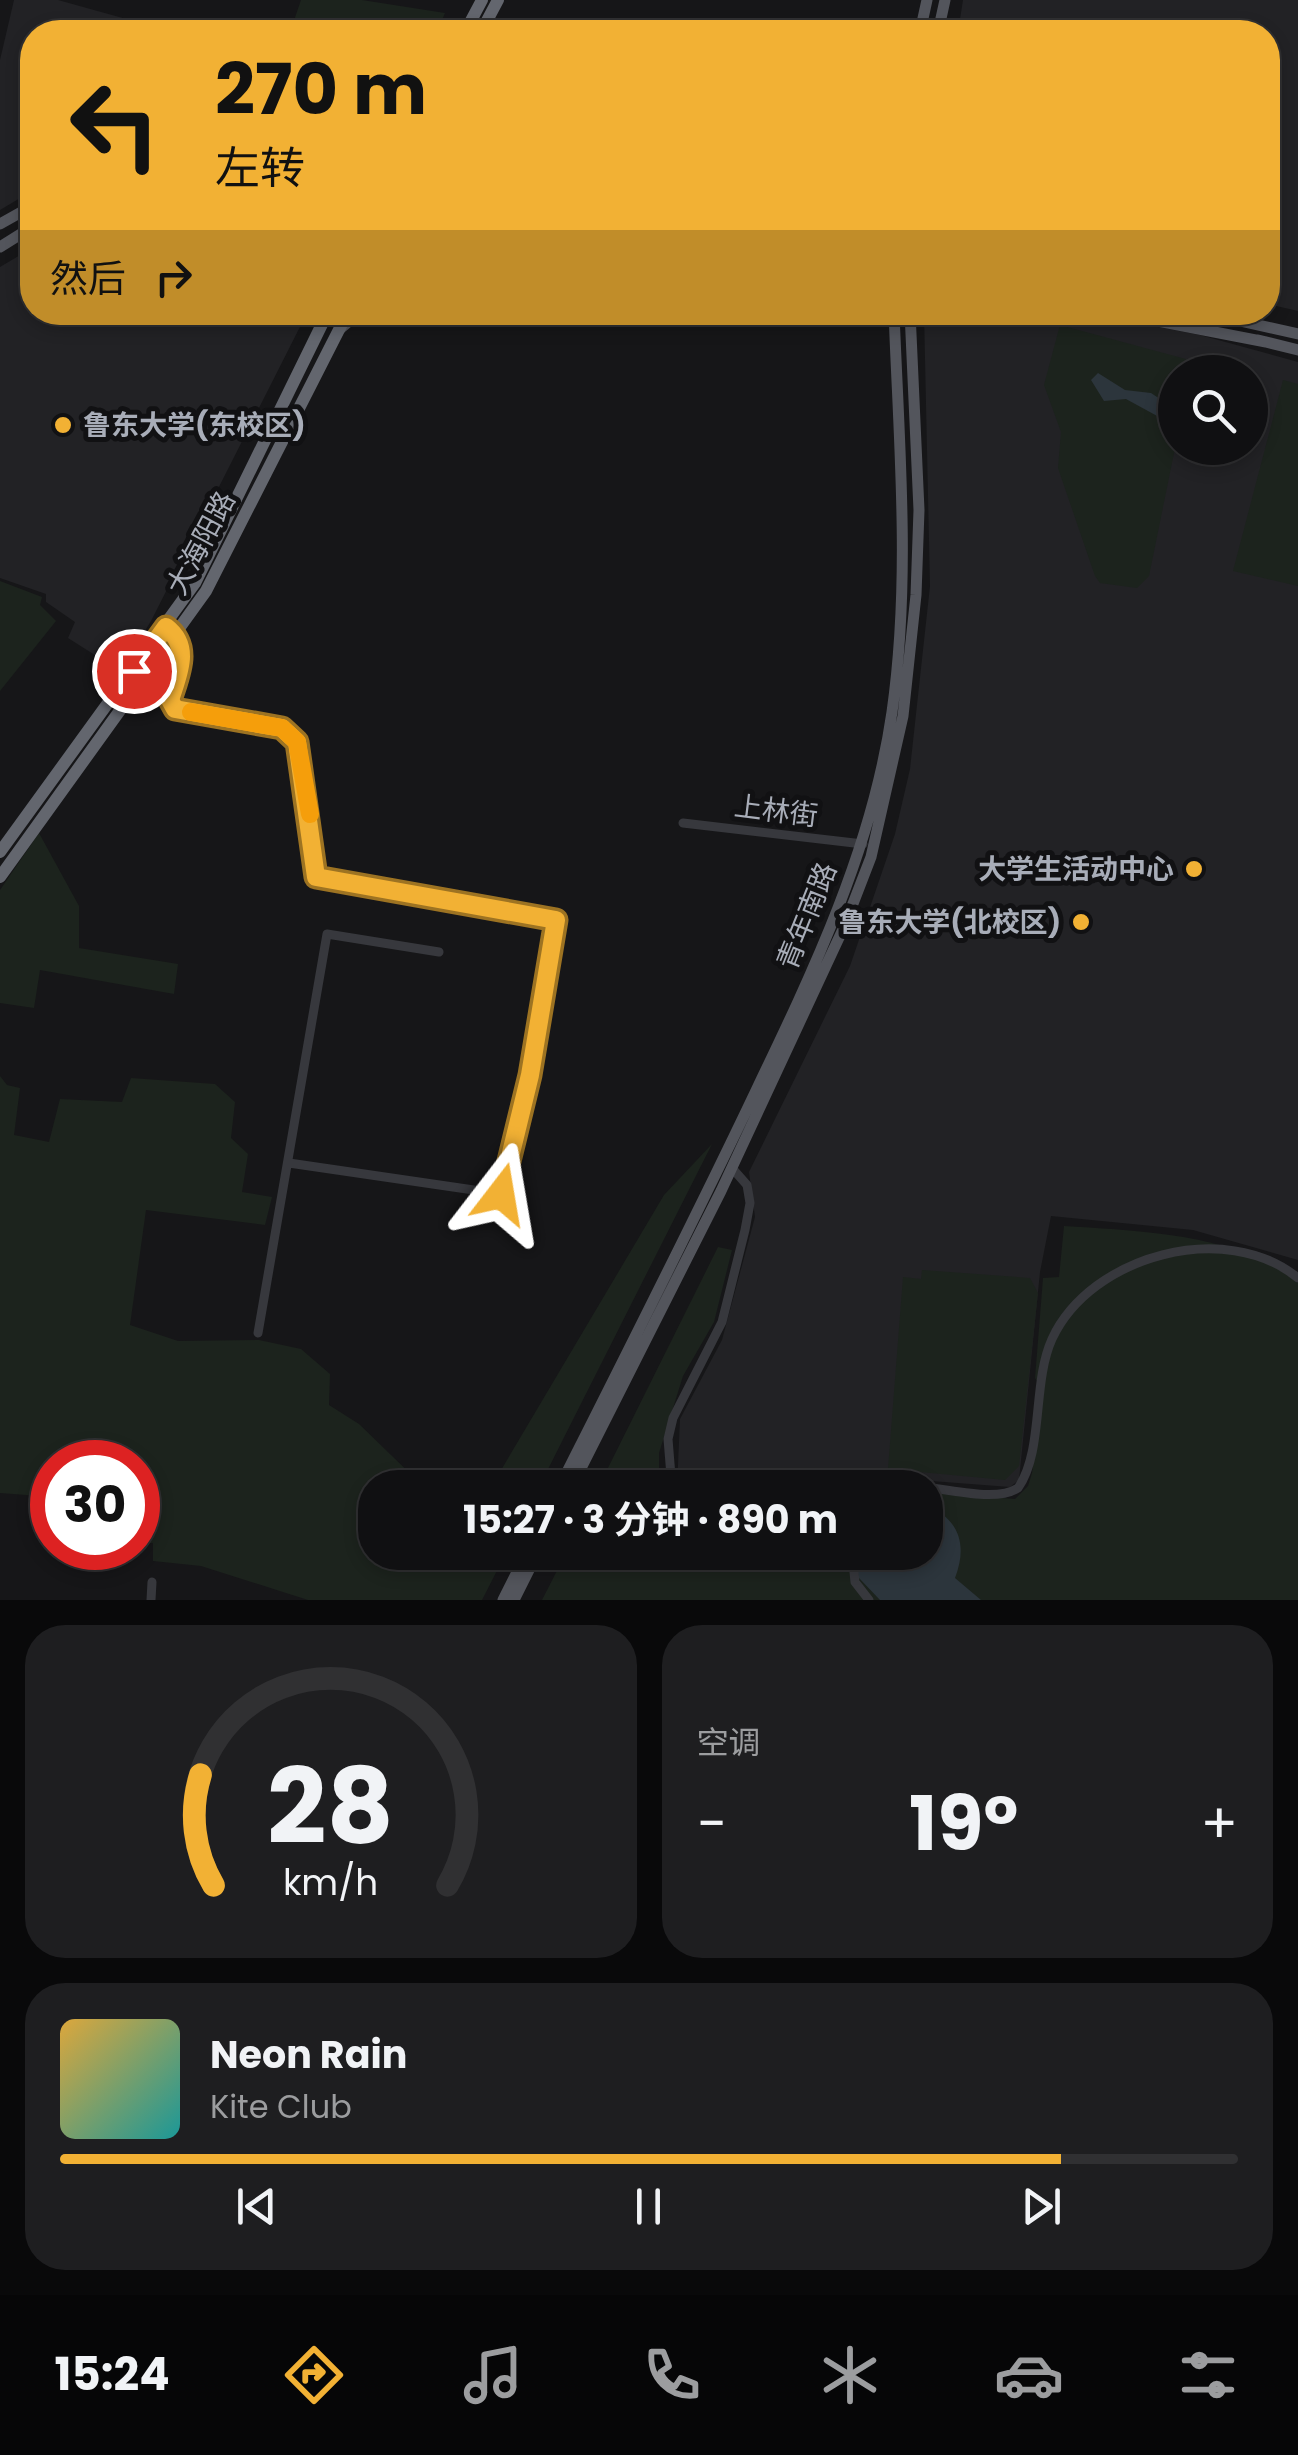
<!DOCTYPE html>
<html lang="zh">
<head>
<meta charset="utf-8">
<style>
  body { margin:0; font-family:Poppins,"Noto Sans SC",sans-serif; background:#1e1e20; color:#f1f3f6; height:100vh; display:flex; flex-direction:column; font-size:38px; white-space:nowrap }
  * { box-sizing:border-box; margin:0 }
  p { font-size:32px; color:#9c9d9f }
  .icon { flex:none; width:55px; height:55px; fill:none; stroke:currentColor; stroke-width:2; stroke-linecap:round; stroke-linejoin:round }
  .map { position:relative; height:1600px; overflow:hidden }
  .sheet { display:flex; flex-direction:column; gap:25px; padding:25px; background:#09090a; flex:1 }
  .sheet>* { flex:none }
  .guide { position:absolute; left:20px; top:20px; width:1260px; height:305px; border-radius:40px; box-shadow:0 5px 15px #0003,0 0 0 2px #303032; background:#f2b134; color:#111; overflow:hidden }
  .controls { position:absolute; left:1158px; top:355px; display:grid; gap:20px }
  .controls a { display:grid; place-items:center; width:110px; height:110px; border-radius:50%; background:#101012; box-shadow:0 5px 15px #0003,0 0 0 2px #303032; font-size:50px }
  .speed { position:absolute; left:30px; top:1440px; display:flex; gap:20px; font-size:50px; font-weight:700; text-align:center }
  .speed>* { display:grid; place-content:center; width:130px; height:130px; border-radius:50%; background:#101012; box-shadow:0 5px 15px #0003,0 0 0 2px #303032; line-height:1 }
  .speed .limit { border:15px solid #d22; background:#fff; color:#111 }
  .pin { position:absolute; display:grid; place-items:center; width:85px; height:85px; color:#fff; margin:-42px; border:5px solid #fff; border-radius:50%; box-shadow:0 2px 10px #0007 }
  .me { position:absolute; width:110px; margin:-55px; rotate:14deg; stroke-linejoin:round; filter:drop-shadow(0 0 8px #0008) }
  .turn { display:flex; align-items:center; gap:35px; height:210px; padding:0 30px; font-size:45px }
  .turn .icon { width:130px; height:130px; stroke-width:2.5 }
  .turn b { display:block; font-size:70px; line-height:85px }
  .then { display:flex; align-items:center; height:95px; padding:0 30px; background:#0003; gap:20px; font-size:38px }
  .big { font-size:75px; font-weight:700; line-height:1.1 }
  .sheet .tile { flex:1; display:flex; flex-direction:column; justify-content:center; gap:15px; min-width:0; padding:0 35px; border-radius:40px; background:#1e1e20 }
  .sheet .dial { align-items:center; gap:0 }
  .dial svg { height:260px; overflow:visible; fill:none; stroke:#303032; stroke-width:7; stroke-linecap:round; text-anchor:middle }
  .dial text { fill:#f1f3f6; stroke:none }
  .song { display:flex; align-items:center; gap:30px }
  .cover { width:120px; height:120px; border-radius:15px; background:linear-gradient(135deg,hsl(40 70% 55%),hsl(180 70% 35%)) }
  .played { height:10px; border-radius:5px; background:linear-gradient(90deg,#f2b134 85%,#303032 85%) }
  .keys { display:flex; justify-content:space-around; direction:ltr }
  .heat { display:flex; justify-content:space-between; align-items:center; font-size:55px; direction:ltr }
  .sheet .tiles { flex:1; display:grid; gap:25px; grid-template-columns:1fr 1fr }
  .tile:last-child { grid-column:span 2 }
  .trip { position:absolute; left:358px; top:1470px; width:585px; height:100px; border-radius:40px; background:#101012; box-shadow:0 5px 15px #0003,0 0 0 2px #303032; font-weight:700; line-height:100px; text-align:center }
  .menu { display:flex; height:160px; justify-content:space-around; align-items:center; background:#060607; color:#9c9d9f }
  .menu .icon { width:70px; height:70px }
  .menu .active { color:#f2b134 }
  .menu b { font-size:45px; color:#f1f3f6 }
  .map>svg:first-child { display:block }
  .built { fill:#222225; fill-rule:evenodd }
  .green { fill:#1c231d }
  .water { fill:#2c353c }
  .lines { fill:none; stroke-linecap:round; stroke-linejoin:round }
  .minor { stroke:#37383d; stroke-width:9 }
  .major { stroke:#53555c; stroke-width:11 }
  .highway { stroke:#63666e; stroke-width:12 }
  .route-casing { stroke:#9d7322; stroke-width:25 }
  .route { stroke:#f2b134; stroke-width:18 }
  .slow { stroke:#f59e0b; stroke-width:18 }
  .poi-dot { fill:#f2b134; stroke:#111113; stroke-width:4 }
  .labels { text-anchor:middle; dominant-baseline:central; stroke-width:10; stroke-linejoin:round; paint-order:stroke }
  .poi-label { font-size:28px; font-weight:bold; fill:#a8adb8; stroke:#111113; text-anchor:end }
  .street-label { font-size:28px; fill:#a8adb8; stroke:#111113 }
</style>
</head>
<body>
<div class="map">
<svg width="1298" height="1600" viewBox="0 0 1298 1600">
  <rect width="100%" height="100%" fill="#161618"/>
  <path class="built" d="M14,0H58L137,22L134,32H32V191L0,210V60Z
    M963,0H1298V311L1268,304V32H958Z
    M32,248V312L307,313L151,621L120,671L68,638L75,622L46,602V594L0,578V267Z
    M924,313H1085L1200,335L1298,362V1260L1193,1230L1051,1216L1040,1272L1019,1480L1010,1487L892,1478L863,1479L859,1488H677L680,1419L722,1340L755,1217L749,1172L850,966L895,834L910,769L930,586ZM1175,372H1250V448H1175Z"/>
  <path class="green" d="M301,0H362L445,13L437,32H290Z
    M1060,325L1193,361L1191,372H1175V448L1149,576L1137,588L1100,583L1095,576L1058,468L1061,432L1044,385Z
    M1283,380L1298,384V586L1233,571Z
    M0,581L42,597L40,605L56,621L0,691Z
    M39,833L79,906V948L178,964L174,994L40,970L34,1008L0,1003V890Z
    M0,1076L7,1085L20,1088L14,1135L49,1142L60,1099L122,1102L131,1078L215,1084L235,1102L231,1138L248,1154L242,1192L272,1197L265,1225L146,1210L130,1325L178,1341L259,1340L301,1349L330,1374L329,1405L359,1424L424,1487L375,1488V1552L506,1553L482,1600H308L201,1566L153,1561V1543L138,1542V1462H52V1497L0,1493Z
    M712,1144L539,1487H491L664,1195Z
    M1064,1226C1139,1231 1237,1233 1298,1283V1600H542L566,1553L925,1552V1492L1015,1499L1028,1486L1032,1473L1044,1391L1035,1378L1043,1278L1059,1277Z
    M718,1247L732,1250L714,1322L683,1376L659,1453V1487L598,1488Z
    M922,1270L1030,1278L1038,1293L1019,1466L1005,1480L888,1469L903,1277L921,1279Z"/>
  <path class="water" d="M1098,373L1125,390L1151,393L1163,401L1159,417L1126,399L1104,401L1091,380Z
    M925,1504C959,1519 968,1544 955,1578L981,1600H880L859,1578L854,1553L925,1552Z"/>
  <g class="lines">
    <path class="minor" d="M173,632L183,653L170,700L175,709L282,728L297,742L316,877L557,921L530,1075L501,1194L289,1163
      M683,823L863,844
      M258,1333L327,934L439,952
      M672,1488L668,1439L673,1418L722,1322L745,1230L750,1203L747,1185L732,1168
      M885,1488C924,1478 988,1507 1018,1488C1044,1451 1032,1383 1052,1339C1091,1255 1226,1219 1298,1278
      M852,1552L855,1582L869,1600
      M151,1600L152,1582"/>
    <path class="major" d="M920,32L927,0
      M938,32L945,0
      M0,224L32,206
      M0,247L32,227
      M1111,312L1266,342
      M1151,312L1178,319
      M1200,312L1298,334
      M341,328L360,312
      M1258,340L1298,350
      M559,1488C624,1359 689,1231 751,1101C811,976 872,851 892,712C911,578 899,447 894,312
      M571,1488L721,1191L844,927L871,857L903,716L916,595L919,510L910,312
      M503,1600L527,1552
      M514,1600L538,1552"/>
    <path class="highway" d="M465,32L482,0
      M481,32L498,0
      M0,852L195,583L328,312
      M0,877L206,591L348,312"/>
  </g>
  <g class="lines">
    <defs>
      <path id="route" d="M134,671L166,627C192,647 178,674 170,700L175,709L282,728L297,742L316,877L556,920L530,1075L501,1194"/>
    </defs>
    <use href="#route" class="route-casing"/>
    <use href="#route" class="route"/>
    <path class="slow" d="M191,712L282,728L297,742L310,814"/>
  </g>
  <g class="poi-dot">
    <circle cx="63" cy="425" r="10"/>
    <circle cx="1194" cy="869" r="10"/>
    <circle cx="1081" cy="922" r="10"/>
  </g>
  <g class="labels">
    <g class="poi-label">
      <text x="83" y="425" text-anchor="start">鲁东大学(东校区)</text>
      <text x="1174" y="869">大学生活动中心</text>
      <text x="1061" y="922">鲁东大学(北校区)</text>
    </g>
    <g class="street-label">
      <text transform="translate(201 543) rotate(-62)">大海阳路</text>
      <text transform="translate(776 811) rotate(7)">上林街</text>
      <text transform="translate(807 916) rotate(-68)">青年南路</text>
    </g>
  </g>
</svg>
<div class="controls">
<a><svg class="icon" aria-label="search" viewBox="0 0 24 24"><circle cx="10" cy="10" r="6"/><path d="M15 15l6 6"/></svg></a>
</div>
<div class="speed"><div class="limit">30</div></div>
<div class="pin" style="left:134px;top:671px;background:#d93025"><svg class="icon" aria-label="arrive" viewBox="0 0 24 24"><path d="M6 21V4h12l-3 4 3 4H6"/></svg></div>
<svg class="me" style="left:501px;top:1194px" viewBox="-20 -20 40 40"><path d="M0-17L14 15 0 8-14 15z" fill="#f2b134" stroke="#fff" stroke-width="4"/></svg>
<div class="trip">15:27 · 3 分钟 · 890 m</div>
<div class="guide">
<div class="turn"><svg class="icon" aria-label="left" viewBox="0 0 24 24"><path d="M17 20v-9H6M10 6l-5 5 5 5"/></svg><div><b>270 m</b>左转</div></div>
<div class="then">然后<svg class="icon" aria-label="right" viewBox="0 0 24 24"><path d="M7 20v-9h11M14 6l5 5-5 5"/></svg></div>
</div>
</div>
<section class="sheet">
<div class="tiles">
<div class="tile dial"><svg viewBox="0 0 100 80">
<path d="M14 69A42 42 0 1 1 86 69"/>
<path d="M14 69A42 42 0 0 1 10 35" stroke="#f2b134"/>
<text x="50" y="56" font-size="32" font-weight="700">28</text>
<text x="50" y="72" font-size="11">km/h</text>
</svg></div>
<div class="tile"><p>空调</p>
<div class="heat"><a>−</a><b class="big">19°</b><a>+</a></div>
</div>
<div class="tile">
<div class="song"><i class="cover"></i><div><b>Neon Rain</b><p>Kite Club</p></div></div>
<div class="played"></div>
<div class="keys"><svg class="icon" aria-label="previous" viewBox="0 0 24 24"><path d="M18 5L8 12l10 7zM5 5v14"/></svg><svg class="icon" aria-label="pause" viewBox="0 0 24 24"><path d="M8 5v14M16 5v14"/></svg><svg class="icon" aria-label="next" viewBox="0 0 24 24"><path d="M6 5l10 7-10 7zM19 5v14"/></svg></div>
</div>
</div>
</section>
<nav class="menu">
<b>15:24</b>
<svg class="icon active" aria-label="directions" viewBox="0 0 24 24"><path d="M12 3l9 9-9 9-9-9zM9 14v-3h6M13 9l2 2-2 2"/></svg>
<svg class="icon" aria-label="music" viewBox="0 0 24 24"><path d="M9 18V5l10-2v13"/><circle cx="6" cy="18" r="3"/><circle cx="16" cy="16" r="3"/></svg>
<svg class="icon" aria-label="phone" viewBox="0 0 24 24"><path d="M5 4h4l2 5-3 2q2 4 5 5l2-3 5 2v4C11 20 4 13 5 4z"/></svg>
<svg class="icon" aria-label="climate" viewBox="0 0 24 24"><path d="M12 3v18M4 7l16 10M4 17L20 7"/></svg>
<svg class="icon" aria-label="car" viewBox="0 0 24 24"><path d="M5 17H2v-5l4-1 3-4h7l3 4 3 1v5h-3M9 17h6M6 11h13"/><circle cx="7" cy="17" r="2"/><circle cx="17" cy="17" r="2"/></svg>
<svg class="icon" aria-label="filters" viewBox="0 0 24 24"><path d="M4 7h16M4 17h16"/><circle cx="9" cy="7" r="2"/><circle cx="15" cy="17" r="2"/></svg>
</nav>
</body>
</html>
